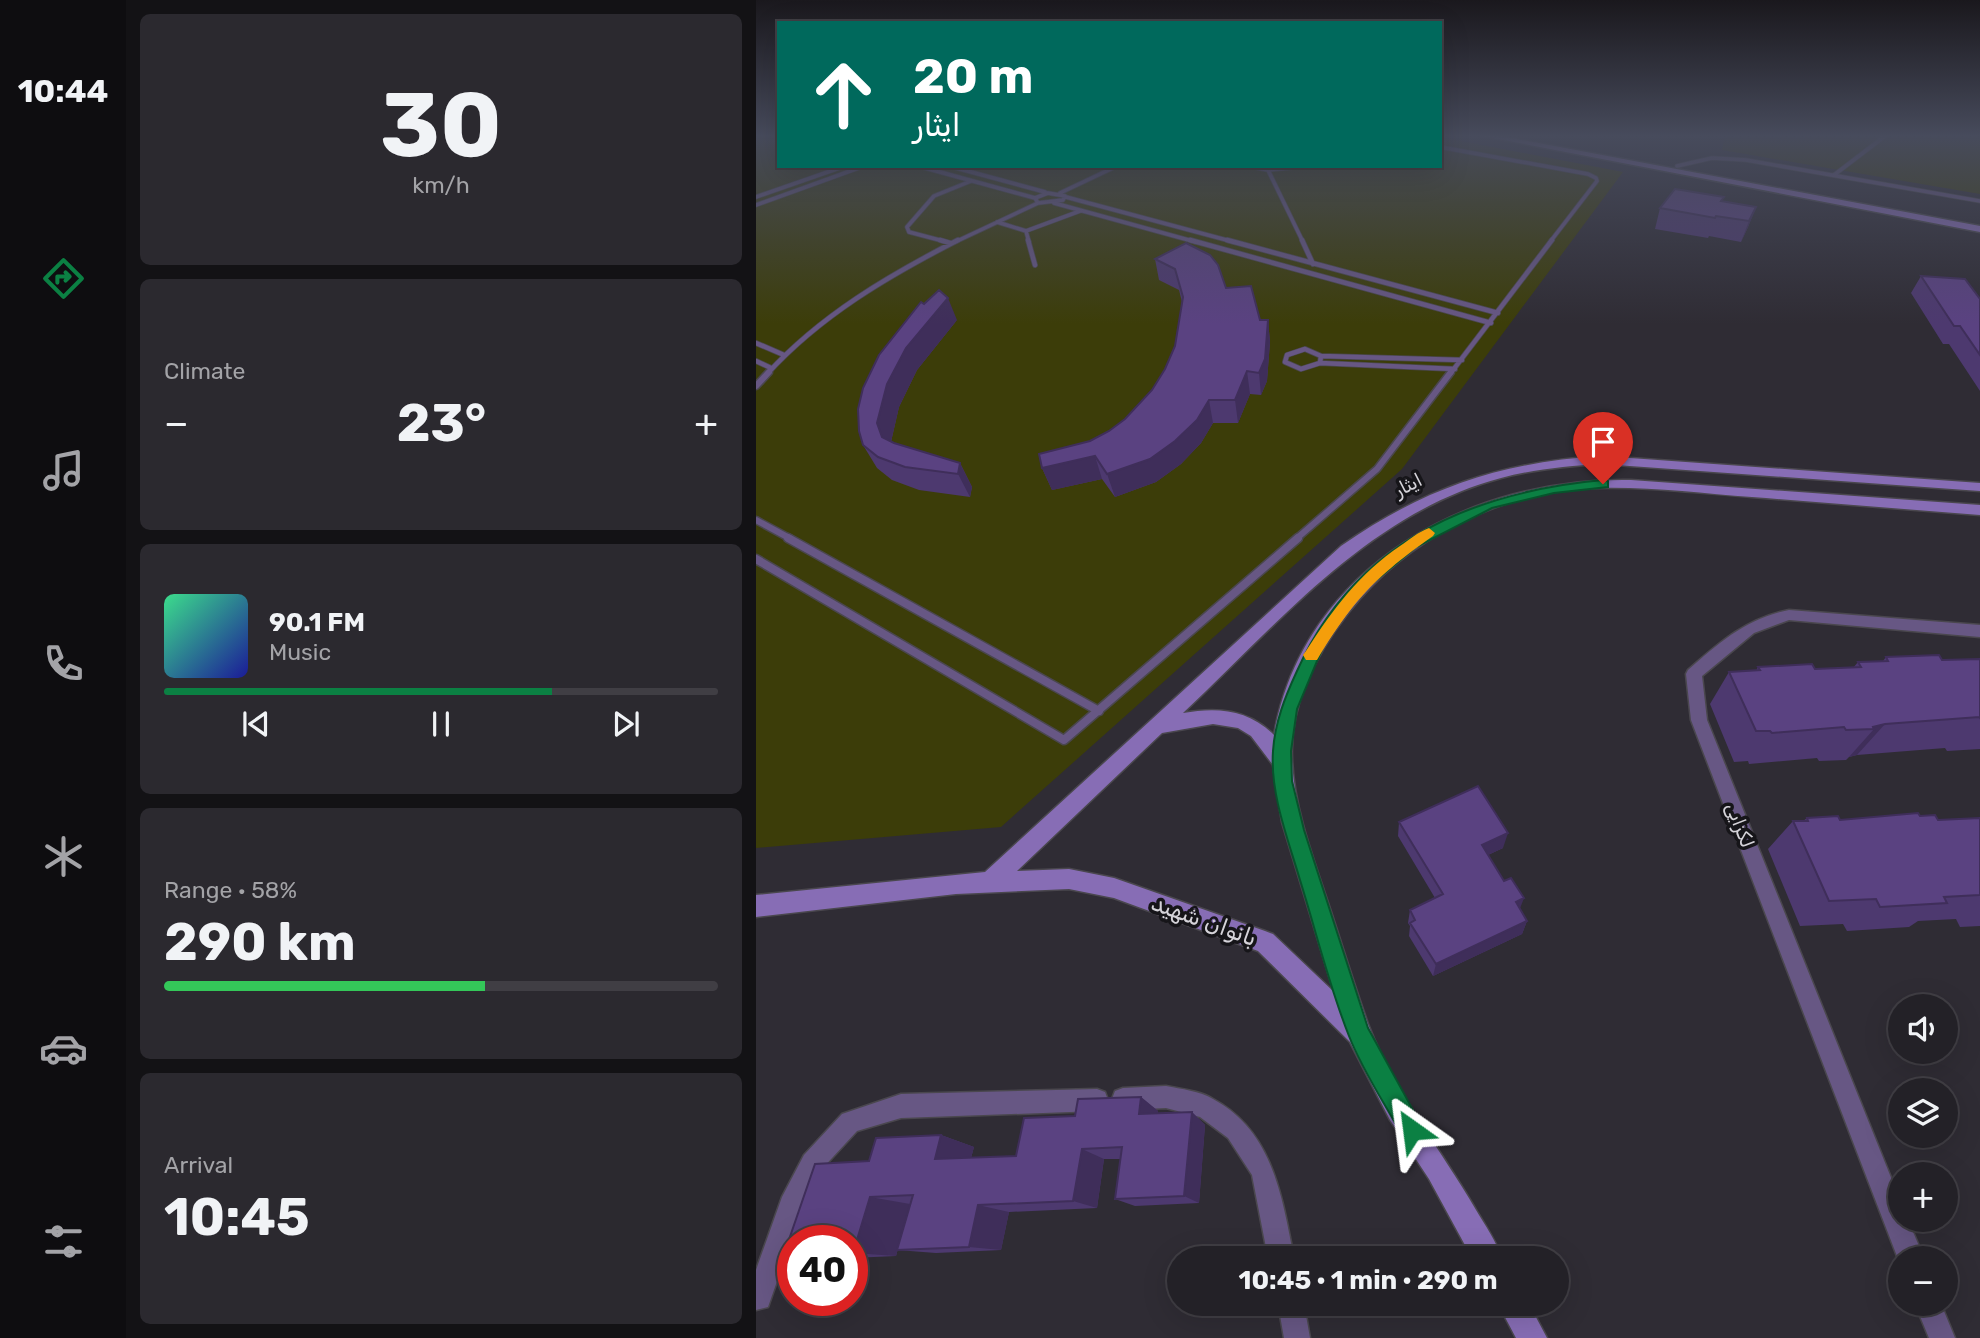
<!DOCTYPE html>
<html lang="en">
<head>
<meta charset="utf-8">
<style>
  body { margin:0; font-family:Rubik,"Noto Naskh Arabic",sans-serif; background:#2b292f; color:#f1f3f6; height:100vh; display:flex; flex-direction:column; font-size:26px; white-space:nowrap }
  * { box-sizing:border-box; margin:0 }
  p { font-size:23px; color:#a3a3a7 }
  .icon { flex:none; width:38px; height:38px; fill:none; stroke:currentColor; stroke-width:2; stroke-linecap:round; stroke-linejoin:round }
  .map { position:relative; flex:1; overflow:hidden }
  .details { display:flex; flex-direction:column; gap:14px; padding:14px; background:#131215; width:630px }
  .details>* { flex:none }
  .guide { position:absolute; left:21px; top:21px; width:665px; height:147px; border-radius:0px; box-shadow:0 7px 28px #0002,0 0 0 2px #403e44; background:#00695c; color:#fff; overflow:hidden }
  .fabs { position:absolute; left:1132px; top:994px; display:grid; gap:14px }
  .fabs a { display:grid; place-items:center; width:70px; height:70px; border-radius:50%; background:#232127; box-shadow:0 7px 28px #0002,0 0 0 2px #403e44; font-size:35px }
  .speed { position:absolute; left:21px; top:1225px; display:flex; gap:14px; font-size:35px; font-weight:700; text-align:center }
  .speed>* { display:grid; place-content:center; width:91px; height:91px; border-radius:50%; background:#232127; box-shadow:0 7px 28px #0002,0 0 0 2px #403e44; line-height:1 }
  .speed .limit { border:10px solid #d22; background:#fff; color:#111 }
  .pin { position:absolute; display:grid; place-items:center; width:60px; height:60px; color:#fff; margin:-72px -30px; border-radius:50% 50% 50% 0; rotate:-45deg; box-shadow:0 0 7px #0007 }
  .pin .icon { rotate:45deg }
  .me { position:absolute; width:77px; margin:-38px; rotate:329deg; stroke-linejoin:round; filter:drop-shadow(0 0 5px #0008) }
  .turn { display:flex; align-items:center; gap:24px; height:147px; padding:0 21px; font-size:32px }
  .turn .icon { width:91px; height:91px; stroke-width:2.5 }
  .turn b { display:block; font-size:49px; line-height:60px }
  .big { font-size:52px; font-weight:700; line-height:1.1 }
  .details .tile { flex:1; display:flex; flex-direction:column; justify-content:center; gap:10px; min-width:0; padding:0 24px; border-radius:10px; background:#2b292f }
  .details .dial { align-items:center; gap:0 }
  .dial b { font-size:91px; line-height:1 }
  .song { display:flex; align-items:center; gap:21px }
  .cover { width:84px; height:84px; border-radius:10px; background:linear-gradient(135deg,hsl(150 70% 55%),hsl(240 70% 35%)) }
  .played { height:7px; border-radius:4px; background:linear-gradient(90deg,#0b8043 70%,#403e44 70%) }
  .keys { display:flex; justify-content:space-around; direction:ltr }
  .heat { display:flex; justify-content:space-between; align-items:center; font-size:38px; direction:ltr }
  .charge { height:10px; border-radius:5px; background:linear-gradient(90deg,#34c759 58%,#403e44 0) }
  .trip { position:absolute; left:411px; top:1246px; width:402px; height:70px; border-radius:35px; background:#232127; box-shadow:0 7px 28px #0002,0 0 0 2px #403e44; font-weight:700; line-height:70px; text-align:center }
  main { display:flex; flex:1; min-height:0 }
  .tabs { display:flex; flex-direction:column; width:126px; justify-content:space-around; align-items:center; background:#0e0d10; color:#a3a3a7 }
  .tabs .icon { width:49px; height:49px }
  .tabs .on { color:#0b8043 }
  .tabs b { font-size:32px; color:#f1f3f6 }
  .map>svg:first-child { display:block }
  .green { fill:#3c3d09 }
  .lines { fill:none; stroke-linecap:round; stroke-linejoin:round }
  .lane-far3-casing { stroke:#4a474e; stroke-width:5 }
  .lane-far2-casing { stroke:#4a474e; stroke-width:6 }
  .lane-far1-casing { stroke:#4a474e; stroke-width:9 }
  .lane-casing { stroke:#4a474e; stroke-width:11 }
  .street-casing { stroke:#4a474e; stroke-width:3 }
  .secondary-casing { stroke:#4a474e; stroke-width:3 }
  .lane-far3 { stroke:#675784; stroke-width:3.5 }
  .lane-far2 { stroke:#675784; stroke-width:4.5 }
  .lane-far1 { stroke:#675784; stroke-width:6 }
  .lane { stroke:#675784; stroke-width:8 }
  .street { fill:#675784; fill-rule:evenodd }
  .secondary { fill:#876db5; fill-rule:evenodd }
  .wall { fill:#4d396f }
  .shaded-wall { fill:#3f2e5a }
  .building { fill:#5a4281; stroke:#3f2e5a; stroke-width:2 }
  .route { fill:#0b8043; stroke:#07532c; stroke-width:2 }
  .slow { fill:#f59e0b }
  .labels { text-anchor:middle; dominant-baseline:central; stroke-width:7; stroke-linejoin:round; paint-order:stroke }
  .street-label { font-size:19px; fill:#d5d3d9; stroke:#161519 }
  .near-street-label { font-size:23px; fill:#d5d3d9; stroke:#161519 }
</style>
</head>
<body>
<main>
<nav class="tabs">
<b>10:44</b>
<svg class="icon on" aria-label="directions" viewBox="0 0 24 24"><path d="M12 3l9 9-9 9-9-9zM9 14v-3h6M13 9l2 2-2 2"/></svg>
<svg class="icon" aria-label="music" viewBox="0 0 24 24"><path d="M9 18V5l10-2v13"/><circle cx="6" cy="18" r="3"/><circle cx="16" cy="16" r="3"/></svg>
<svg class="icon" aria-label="phone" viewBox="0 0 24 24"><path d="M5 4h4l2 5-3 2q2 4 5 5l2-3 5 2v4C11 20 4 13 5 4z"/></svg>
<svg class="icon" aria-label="climate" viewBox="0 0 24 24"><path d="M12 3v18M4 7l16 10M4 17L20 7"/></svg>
<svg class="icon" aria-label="car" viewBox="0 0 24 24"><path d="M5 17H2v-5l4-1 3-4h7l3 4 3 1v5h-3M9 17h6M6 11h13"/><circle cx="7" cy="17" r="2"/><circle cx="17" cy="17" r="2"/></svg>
<svg class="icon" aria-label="filters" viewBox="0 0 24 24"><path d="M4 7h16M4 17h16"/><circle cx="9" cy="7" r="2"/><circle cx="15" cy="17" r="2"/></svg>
</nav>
<section class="details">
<div class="tile dial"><b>30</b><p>km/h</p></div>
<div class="tile"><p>Climate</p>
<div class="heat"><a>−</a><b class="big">23°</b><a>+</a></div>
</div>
<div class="tile">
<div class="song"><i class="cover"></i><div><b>90.1 FM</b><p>Music</p></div></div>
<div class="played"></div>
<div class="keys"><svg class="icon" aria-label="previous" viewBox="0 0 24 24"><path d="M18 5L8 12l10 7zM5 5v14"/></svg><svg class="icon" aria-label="pause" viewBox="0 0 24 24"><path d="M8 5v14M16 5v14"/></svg><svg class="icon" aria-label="next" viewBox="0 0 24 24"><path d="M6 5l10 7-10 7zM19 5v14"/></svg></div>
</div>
<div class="tile"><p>Range · 58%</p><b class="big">290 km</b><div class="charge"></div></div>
<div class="tile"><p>Arrival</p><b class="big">10:45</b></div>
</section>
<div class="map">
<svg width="1224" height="1338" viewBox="0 0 1224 1338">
  <rect width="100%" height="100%" fill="#2f2c34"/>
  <path class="green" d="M0,136H23V166H684V137L867,172L646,469L245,827L0,848Z
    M969,136H1224V194L966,150Z"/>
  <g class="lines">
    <defs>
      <path id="lane-far3" d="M684,147L832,174L840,178L841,181L794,242
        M162,166L279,198
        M193,166L289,192
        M492,166L512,170L552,166
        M921,166L956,158L990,160L1224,201
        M512,170L547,242
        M1078,175L1129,136
        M292,193L309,196L307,200L282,203L279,198Z
        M304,193L361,166
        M0,197L89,166
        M310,197L478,242
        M298,203L440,242
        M0,205L108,166
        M241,222L270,231L324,211
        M270,231L273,242
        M191,242L153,232L151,227L178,196L215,181
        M199,242L282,203"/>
      <path id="lane-far2" d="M184,240L194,243
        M272,240L279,265
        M434,240L735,323
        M471,240L742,313
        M546,240L557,264
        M0,343L28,355
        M549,349L565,356L564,363L545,369L529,362L531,355Z
        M565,356L706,360
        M0,361L15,368
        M564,363L699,369
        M11,374C65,315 132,276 202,240
        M694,374L796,240"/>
      <path id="lane-far1" d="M0,386L13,372
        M0,520L35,539
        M540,539L621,469L695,372"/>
      <path id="lane" d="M32,538L343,711
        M0,559L308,740L542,538"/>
      <path id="street" d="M1033,610L1224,625V637L1033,620L998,633L946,676L951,720L1144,1200V1220H1152L1168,1258H1144V1264L935,720L930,674L932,670C964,642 991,618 1033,610Z
        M410,1086C425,1089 444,1091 457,1099C517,1131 526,1197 538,1258H512L496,1175L472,1138L444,1117L410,1108L367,1110L359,1107L356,1099L359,1091L367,1088Z
        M341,1089L349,1092L352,1100L349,1108L341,1111L145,1118L101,1131L64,1171L46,1210L12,1307L0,1310V1270L26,1197L48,1155L86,1114L145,1094Z
        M522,1304H548L554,1338H528Z
        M1159,1304H1185L1199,1338H1173Z"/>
      <path id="secondary" d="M727,136H745L1224,226V232Z
        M846,456L1224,483V491L846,464C812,466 778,469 745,478C613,513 523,623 427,713C461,707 492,709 518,735C547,566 716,477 875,480L1224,505V515C1148,509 1072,503 996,497C943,493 890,486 837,488C742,492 651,538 592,613C560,654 533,705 536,759C538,809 557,858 573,906C586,945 598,985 612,1024C637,1091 685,1149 720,1210C729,1225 740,1241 746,1258H716L673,1179L634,1120L594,1042L502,951L358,898L313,889L200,894L0,917V895L229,872L585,546C668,488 745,462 846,456ZM457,724L482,728L495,736L517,765L526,822L578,992L517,934L509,931L358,878L313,869L261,871L406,733Z
        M742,1304H773L791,1338H760Z"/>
    </defs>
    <use href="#lane-far3" class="lane-far3-casing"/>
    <use href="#lane-far2" class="lane-far2-casing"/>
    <use href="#lane-far1" class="lane-far1-casing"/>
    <use href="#lane" class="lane-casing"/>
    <use href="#street" class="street-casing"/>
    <use href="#secondary" class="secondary-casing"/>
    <use href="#lane-far3" class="lane-far3"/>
    <use href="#lane-far2" class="lane-far2"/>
    <use href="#lane-far1" class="lane-far1"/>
    <use href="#lane" class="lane"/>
    <use href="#street" class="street"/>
    <use href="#secondary" class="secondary"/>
  </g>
  <path class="wall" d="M966,201L1000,207L992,227L985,242L953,236L952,238L899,229L904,208Z
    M399,259L470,288L504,320H512L514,342L511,381L505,395L494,394L482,423H457L445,443L425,464L400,482L359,497L346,479L296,490L286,468L353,431L369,419L396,390L409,369L419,346L426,302L423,290L403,280Z
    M1165,276L1224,299V391L1193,344H1187L1155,293Z
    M201,320L161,370L143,407L135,442L204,463L216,487L214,497L163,490L136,480L121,468L107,445V388Z
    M1130,657L1186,660L1224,659V749L1191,751L1189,748L1101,755L1093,757L1090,760L1063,761L1061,758L993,764L992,761L978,762L954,704L973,672L1000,671L1002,667L1059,669L1097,668L1102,662L1127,661Z
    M1164,816L1182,820L1224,818V926L1204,927L1200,919L1162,921L1153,927L1091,931L1087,924L1044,926L1012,849L1037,821H1047L1051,818L1084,820Z
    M643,822L747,848L732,855L771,921L766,934L677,976L653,936L654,926L652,923L654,910L679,898L642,836Z
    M385,1097L402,1111V1113L436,1112L449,1125L443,1203L379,1206L359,1199L365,1159H348L341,1208L253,1212L245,1250L180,1253L141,1250L154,1204L140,1256L96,1258V1241H37V1257H27L59,1164L113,1161L120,1138L185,1135L218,1147L215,1158L260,1156L268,1118L319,1116L322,1099Z"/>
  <path class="shaded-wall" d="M1000,207L992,227L985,242L993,221Z
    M192,298L201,320L161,370L143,407L134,446L126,437L121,423L131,384L150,348Z
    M512,320L514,342L511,381L505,395L503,373Z
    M491,371L494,394L482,423L479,400Z
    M453,400L457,423L445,443L425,464L400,482L359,497L351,474Z
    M339,456L346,479L296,490L286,468Z
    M204,463L216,487L214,497L202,474Z
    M1129,724L1101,755L1093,757L1118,729L1117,727Z
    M752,833L747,848L723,859L726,845Z
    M768,898L763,911L760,902Z
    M771,921L766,934L677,976L680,964Z
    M385,1097L402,1111L401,1127L383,1114Z
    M436,1112L449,1125L443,1203L428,1196Z
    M185,1135L218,1147L212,1169L179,1159Z
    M326,1149L348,1159L341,1208L317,1201Z
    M114,1197L154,1204L140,1256L97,1253Z
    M222,1205L253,1212L245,1250L213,1247Z"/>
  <path class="building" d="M919,189L968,197L965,201L1000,207L993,221L960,216L959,218L904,208Z
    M430,243L454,255L462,265L470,288L495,286L504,320H512L509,359L503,373L491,371L479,400H453L441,420L419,441L394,459L351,474L339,456L286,468L283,454L334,441L353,431L369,419L396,390L409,369L419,346L427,297L419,269L399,259Z
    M1165,276L1209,279L1224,299V355L1204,326H1198Z
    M183,290L192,298L150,348L131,384L121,423L126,437L138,443L204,463L202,474L149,467L122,457L107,445L103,431L102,409L107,388L123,355L165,302L168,304Z
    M1183,655L1186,660L1224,659V718L1223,717L1129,724L1117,727L1118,729L1090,730L1088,727L1016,733L1014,731H1000L973,672L1004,670L1002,667L1056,664L1059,669L1105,667L1102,662L1132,661L1130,657Z
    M722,786L752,833L726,845L748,881L755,878L768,898L760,902L771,921L680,964L654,923L659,920L654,910L687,894L643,822Z
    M1162,813L1164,816L1179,815L1182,820L1224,818V895L1188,897L1191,903L1124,907L1120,899L1073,901L1037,821H1052L1051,818L1082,816L1084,820Z
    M385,1097L383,1114L436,1112L428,1196L359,1199L366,1147L326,1149L317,1201L222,1205L213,1247L141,1250L157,1195L114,1197L97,1253H96V1241H37V1256L27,1257L59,1164L113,1161L120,1138L185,1135L179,1159L260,1156L268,1118L319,1116L322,1099Z"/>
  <linearGradient id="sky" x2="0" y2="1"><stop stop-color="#1a181d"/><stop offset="0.42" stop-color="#474b5c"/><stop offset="1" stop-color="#474b5c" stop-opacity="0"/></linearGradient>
  <rect width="1224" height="324" fill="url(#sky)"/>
  <path class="route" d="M847,480L852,481V487L798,493L736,508L660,547L613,586L589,613L569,642L541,709L535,751L536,781L548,830L612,1028L668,1130L665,1139L656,1142L648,1139C630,1105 607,1072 593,1036C573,986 560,931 544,880C532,839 514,794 517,751C519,722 529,697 541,671C598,543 715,492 847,480Z"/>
  <path class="slow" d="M673,528L679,533L677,536C619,577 598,599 561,660H550L547,655L550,651C577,609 603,574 644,546C653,540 662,532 673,528Z"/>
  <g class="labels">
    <g class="street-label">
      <text transform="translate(652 485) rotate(-27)">ایثار</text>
      <text transform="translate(984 825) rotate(69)">لکزایی</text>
    </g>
    <g class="near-street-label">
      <text transform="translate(448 920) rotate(20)">بانوان شهید</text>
    </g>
  </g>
</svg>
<div class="fabs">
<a><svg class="icon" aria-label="sound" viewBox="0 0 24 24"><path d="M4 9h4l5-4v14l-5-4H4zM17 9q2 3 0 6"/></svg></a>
<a><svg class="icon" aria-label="layers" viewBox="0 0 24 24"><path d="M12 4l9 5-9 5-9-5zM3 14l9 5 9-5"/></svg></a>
<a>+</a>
<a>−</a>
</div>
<div class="speed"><div class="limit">40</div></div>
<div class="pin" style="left:847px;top:484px;background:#d93025"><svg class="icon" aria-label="arrive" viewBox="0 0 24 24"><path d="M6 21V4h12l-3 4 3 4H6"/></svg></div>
<svg class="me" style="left:656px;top:1130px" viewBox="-20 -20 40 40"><path d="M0-17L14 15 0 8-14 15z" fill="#0b8043" stroke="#fff" stroke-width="4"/></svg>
<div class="trip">10:45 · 1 min · 290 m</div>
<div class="guide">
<div class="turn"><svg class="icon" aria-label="ahead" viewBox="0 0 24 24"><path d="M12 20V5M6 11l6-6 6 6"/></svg><div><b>20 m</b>ایثار</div></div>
</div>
</div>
</main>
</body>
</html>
